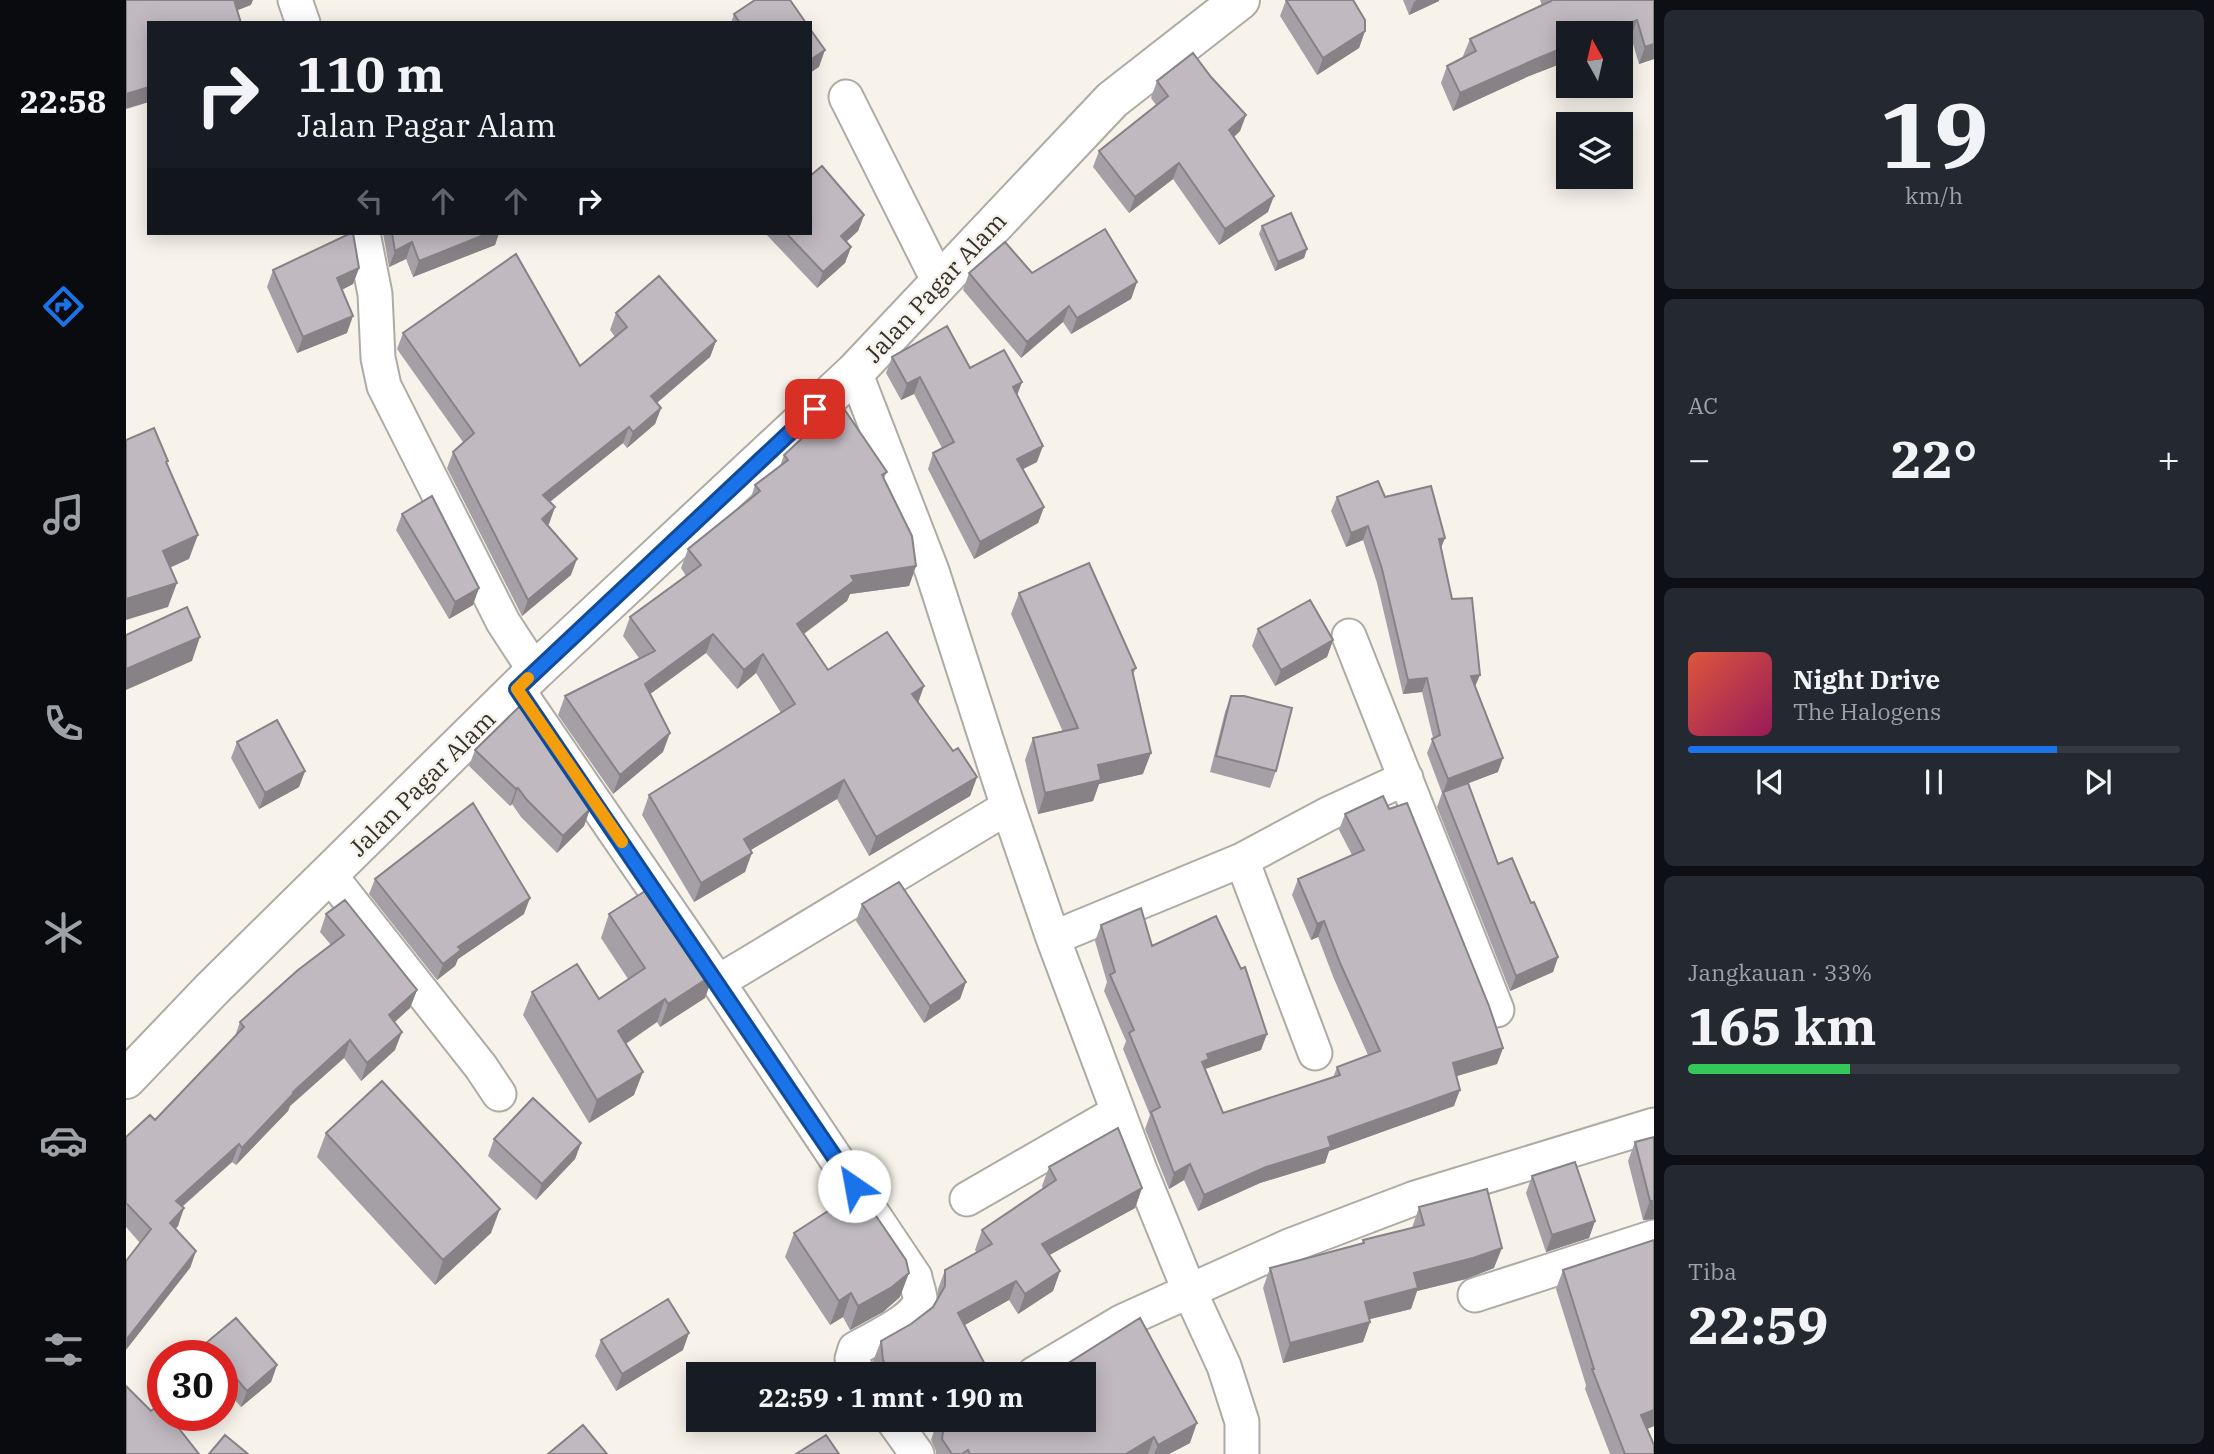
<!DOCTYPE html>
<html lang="id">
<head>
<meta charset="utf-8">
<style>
  body { margin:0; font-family:"IBM Plex Serif",serif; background:#242831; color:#f1f3f6; height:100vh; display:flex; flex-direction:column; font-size:26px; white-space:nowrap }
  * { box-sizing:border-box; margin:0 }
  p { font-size:23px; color:#9ea1a6 }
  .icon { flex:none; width:38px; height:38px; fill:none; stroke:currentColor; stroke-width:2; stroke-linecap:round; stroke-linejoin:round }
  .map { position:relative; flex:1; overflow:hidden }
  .panel { display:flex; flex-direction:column; gap:10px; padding:10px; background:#0d0f14; width:560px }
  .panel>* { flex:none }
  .top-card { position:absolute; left:21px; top:21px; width:665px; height:214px; border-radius:0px; box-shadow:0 4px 18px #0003; background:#171b24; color:#f1f3f6; overflow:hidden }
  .needle { width:46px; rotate:352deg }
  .fabs { position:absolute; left:1430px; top:21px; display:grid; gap:14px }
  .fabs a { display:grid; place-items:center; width:77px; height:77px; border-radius:0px; background:#171b24; box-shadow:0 4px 18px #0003; font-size:35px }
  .speed { position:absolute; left:21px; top:1340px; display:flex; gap:14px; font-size:35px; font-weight:700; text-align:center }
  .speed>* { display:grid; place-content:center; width:91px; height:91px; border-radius:50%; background:#171b24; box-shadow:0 4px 18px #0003; line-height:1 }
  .speed .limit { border:10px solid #d22; background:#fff; color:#111 }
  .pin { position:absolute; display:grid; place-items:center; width:60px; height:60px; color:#fff; margin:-30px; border-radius:14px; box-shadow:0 4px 10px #0006 }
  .me { position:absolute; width:77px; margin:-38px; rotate:327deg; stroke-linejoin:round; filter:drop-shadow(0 0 5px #0008) }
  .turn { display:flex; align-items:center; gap:24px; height:147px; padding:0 35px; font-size:32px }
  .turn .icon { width:91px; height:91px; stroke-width:2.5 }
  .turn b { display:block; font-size:49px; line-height:60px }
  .lanes { display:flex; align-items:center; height:66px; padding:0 35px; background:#0003; justify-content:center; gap:35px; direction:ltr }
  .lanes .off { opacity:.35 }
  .big { font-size:52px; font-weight:700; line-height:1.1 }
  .panel .card { flex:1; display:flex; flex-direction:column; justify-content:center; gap:10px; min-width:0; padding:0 24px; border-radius:10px; background:#242831 }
  .panel .dial { align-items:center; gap:0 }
  .dial b { font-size:91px; line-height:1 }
  .song { display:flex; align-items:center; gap:21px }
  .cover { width:84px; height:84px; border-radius:10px; background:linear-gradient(135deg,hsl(10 70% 55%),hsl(330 70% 35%)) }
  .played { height:7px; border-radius:4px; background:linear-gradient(90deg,#1a73e8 75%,#363941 75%) }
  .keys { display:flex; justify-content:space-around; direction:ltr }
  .heat { display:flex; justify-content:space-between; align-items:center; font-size:38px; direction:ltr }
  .charge { height:10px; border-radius:5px; background:linear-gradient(90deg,#34c759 33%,#363941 0) }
  .trip { position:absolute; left:560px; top:1362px; width:410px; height:70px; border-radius:0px; background:#171b24; box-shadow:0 4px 18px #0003; font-weight:700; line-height:70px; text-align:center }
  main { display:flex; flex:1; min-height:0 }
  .dock { display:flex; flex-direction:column; width:126px; justify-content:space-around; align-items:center; background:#090b0e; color:#9ea1a6 }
  .dock .icon { width:49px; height:49px }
  .dock .active { color:#1a73e8 }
  .dock b { font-size:32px; color:#f1f3f6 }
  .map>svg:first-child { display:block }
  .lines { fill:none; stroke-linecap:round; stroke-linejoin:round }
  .minor-casing { stroke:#afaaa4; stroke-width:37 }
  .tertiary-casing { stroke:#afaaa4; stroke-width:42 }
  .minor { stroke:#fff; stroke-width:33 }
  .tertiary { stroke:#fff; stroke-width:38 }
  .wall { fill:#a5a0a5 }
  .shaded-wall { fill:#868286 }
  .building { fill:#c0bac0; stroke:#868286; stroke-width:2 }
  .route-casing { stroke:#114b97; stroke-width:18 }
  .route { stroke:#1a73e8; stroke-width:12 }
  .slow { stroke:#f59e0b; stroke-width:12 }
  .labels { text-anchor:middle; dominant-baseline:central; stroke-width:5; stroke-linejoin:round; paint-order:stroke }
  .street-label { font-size:24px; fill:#33312e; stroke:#f7f3eb }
</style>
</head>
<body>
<main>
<nav class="dock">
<b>22:58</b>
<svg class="icon active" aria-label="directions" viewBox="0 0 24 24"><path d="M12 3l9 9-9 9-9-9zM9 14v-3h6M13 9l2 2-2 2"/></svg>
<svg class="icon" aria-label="music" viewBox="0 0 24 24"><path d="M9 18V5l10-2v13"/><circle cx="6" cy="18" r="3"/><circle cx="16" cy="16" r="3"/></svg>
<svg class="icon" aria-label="phone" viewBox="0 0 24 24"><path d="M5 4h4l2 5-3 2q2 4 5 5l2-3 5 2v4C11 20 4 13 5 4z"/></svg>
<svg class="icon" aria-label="climate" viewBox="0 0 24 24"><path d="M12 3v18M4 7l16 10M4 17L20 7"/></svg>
<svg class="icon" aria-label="car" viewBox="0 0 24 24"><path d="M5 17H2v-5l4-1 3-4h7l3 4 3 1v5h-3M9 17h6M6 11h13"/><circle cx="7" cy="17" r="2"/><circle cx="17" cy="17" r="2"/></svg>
<svg class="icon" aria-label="filters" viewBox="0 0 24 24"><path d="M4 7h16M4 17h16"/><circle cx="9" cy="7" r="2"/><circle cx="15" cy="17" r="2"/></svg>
</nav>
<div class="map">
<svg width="1528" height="1454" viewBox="0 0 1528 1454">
  <rect width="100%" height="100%" fill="#f7f3eb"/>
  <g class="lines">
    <defs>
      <path id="minor" d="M169,0L177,23
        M720,97L813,282
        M237,233L249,294L252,358L258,386L377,622L409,671
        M729,372L806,571L882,807L927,938L1014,1170L1063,1290L1098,1366L1116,1422V1454
        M1223,636L1371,1010
        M391,689L592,982L789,1277C790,1284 794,1293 794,1299C792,1319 746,1339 729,1349L726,1359L732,1374
        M1116,860L1189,1053
        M203,874L355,1067L373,1094
        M927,938L1116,860L1202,814L1280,778
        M592,982L882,807
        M841,1199L992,1112
        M1349,1295L1528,1237
        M908,1374L997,1321L1163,1246L1289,1198L1528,1125
        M766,1419L791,1454"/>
      <path id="tertiary" d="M0,1079L86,989L409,671L729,372L986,100L1114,0"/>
    </defs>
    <use href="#minor" class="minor-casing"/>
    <use href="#tertiary" class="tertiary-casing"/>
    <use href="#minor" class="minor"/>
    <use href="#tertiary" class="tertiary"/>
  </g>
  <path class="wall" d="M1160,0L1239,31L1233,48L1191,75L1154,16Z
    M1277,0H1313V1L1283,15Z
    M1414,0H1528V59L1513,64L1505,37L1494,41V33H1442V61L1403,76L1327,111L1315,83L1321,66L1338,57L1337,56L1344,39L1416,6Z
    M608,14L680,23H605Z
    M1085,77L1120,115L1114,131L1108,137L1142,212L1093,245L1047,179L1003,213L967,167L973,151L1030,105L1025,98L1031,81Z
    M738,215L732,231L720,242L725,247L719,263L691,288L639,233H684Z
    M1136,226L1181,249L1178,258L1149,271L1133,234Z
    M257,233H373L369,245L287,277L280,259L263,267Z
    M233,268L227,284L216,290L221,333L171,353L141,287L147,270Z
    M843,273L1011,282L1005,299L945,334L937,322L895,358L837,290Z
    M490,313L590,341L584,357L531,403L535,408L529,424L501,448L497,443L424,502L423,524L421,525L445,575L396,616L321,468L327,452L337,442L271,349L277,333L454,366L489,337L484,330Z
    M766,357L844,368L896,382L891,395L911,462L897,469L918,507L912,523L848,559L802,469L807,453L816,448L788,394L775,400L760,373Z
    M658,455L761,472L758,478L790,566L783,586L724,594L721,601L678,634L702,670L792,702L827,751L851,777L844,796L743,856L711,799L625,850L619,872L568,902L516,815L523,795L655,713L630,673L611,689L580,653L524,694L537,752L487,794L432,715L439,696L513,658L497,636L504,617L560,576L555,568L562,549L624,500L629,485L654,466Z
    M1211,497H1259L1319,538L1315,548L1326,599L1372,772L1342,783L1372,864L1405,903L1432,957L1427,972L1384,991L1311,807L1316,793L1301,753L1307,738L1296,692L1277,694L1251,583L1237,540L1220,547L1205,511Z
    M276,514L347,605L323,619L270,530Z
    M893,593L1010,668L1007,675L1017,774L973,784L967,801L912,814L899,760L907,738L937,732L885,614Z
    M1132,629L1207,640L1201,657L1149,686L1126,646Z
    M1105,696L1150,771L1144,788L1084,772L1099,712Z
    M111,742L179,771L173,787L133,809L105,758Z
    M349,750L463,803L462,806L464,809L458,826L431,853L395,817L386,804L384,806L343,766Z
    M1219,814L1377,1048L1371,1064L1331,1076L1328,1106L1203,1151L1199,1163L1134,1183L1072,1211L1058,1180L1043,1189L1019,1129L1024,1115L997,1049L1000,1041L978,991L981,982L969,941L975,925L1026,946L1135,1050L1079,1069L1097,1113L1207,1078L1211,1067L1242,1055L1208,979L1192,937L1185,940L1166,895L1172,879L1226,855L1213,830Z
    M249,879L398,914L332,959L329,966L311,980L243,894Z
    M736,904L840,982L834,999L798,1023L730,921Z
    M200,914L291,990L284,1008L268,1022L269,1050L235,1081L218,1058L164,1106L162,1111L110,1165L106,1162L56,1207L52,1226L49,1229L70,1251L64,1268L14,1243L0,1227V1137L29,1120L109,1036L114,1022L205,945L194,932Z
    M483,914L579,998L534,1027L531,1022L500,1044L508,1095L463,1123L397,1015L406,992L473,999L502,979L475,938Z
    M200,1133L365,1233L309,1285L191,1157Z
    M1528,1137V1219L1517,1220L1502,1161L1509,1142Z
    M368,1139L455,1143L449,1159L410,1200L362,1156Z
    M923,1167L1016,1188L1009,1208L923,1255L934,1271L927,1291L892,1314L883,1300L838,1325L864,1374H749L747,1361L755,1341L785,1324L807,1307L812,1298V1289L819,1270L851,1253L849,1250L856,1230L917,1189L916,1186Z
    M1406,1176L1469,1221L1463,1238L1420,1252L1400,1193Z
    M1293,1207L1368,1268L1340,1279L1291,1291L1285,1309L1244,1319V1322L1237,1342L1157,1363L1137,1288L1144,1268L1236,1244L1237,1240L1286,1228Z
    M668,1233L774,1297L757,1312L724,1330L717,1317L704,1325L659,1257Z
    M1528,1240V1426L1521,1429L1528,1454H1484L1459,1389L1460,1385L1430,1289L1437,1270Z
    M475,1340L557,1350L490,1391L469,1356Z
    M80,1343L151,1365L145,1382L115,1407L96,1385V1356H76Z
    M799,1419H957L1064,1443L1043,1454H810V1451L805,1440L808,1431Z"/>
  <path class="shaded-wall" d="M107,0H127L125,5L102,14Z
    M1291,0H1313V1L1283,15L1288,2Z
    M1511,20L1505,37L1494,41V33H1476Z
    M1239,31L1233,48L1191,75L1197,58Z
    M1528,44V59L1513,64L1519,47Z
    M1442,46V61L1403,76L1327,111L1334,93L1410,59Z
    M699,50L693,67L684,73V60Z
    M23,87V102L0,109V94Z
    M1120,115L1114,131L1097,147L1103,130Z
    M1053,163L1047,179L1003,213L1009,197Z
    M1148,196L1142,212L1093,245L1099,229Z
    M738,215L732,231L709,252L715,236Z
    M363,233H373L369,245L287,277L293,261Z
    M286,242L280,259L263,267L269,251Z
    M725,247L719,263L691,288L697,272Z
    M1181,249L1178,258L1149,271L1152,262Z
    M233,268L227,284L205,295L211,278Z
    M1011,282L1005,299L945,334L951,318Z
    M943,306L937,322L895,358L901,342Z
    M227,316L221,333L171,353L177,337Z
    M590,341L584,357L519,413L525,396Z
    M794,377L788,394L775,400L781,384Z
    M896,382L890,398L887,387Z
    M535,408L529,424L501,448L507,432Z
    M503,427L497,443L411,512L417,495Z
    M917,446L911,462L885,475L891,459Z
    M429,507L423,524L410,535L416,519Z
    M918,507L912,523L848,559L854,542Z
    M1242,526L1237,540L1220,547L1225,533Z
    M72,535L63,559L28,575L37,551Z
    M1319,538L1313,552V539Z
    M451,559L445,575L396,616L402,600Z
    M790,566L783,586L724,594L721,601L664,644L671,624L725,576Z
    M51,583L42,607L0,620V599Z
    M353,588L347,605L323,619L329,602Z
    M587,634L580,653L512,703L519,684Z
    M74,637L66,661L0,690V669Z
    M1207,640L1201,657L1149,686L1155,670Z
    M637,654L630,673L611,689L618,670Z
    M1354,675L1348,689L1345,676Z
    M1301,678L1296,692L1277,694L1282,680Z
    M798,686L791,706L786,694Z
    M544,733L537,752L487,794L494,775Z
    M1025,753L1017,774L973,784L967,801L912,814L919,793L972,765Z
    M1377,758L1372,772L1317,793L1322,779Z
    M179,771L173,787L133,809L139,793Z
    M851,777L844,796L743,856L750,837Z
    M718,780L711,799L611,858L618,839Z
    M392,788L386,804L384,806L390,789Z
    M463,803L459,814L464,809L458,826L431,853L437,836Z
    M626,853L619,872L568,902L575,883Z
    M404,898L398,914L332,959L329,966L311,980L317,964L332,947Z
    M1198,921L1192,937L1185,940L1191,924Z
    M1432,957L1427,972L1384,991L1390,976Z
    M588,974L579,998L534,1027L542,1004Z
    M840,982L834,999L798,1023L804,1006Z
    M291,990L284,1008L257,1033L263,1015Z
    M539,999L531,1022L484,1054L492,1031Z
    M276,1032L269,1050L235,1081L241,1063Z
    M1141,1034L1135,1050L1079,1069L1076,1062L1081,1054Z
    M224,1040L218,1058L164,1106L162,1111L110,1165L116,1148L167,1092Z
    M1377,1048L1371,1064L1321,1079L1327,1063Z
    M517,1072L508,1095L463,1123L471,1100Z
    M1334,1090L1328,1106L1203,1151L1199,1163L1134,1183L1072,1211L1078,1195L1202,1137Z
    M455,1143L449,1159L410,1200L416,1184Z
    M113,1144L106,1162L43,1218L50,1201Z
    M1064,1164L1058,1180L1043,1189L1048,1173Z
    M1016,1188L1009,1208L909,1263L916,1244Z
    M1524,1201H1528V1219L1517,1220Z
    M58,1208L52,1226L37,1241L44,1223Z
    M374,1209L365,1233L309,1285L317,1260Z
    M1469,1221L1463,1238L1420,1252L1426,1235Z
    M1376,1248L1368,1268L1340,1279L1291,1291L1285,1309L1232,1322L1239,1302L1288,1273Z
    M70,1251L64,1268L0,1350V1340Z
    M934,1271L927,1291L892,1314L899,1294Z
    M783,1273L774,1297L757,1312L724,1330L732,1306Z
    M890,1281L883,1300L825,1333L832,1313Z
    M725,1293L717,1317L704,1325L713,1301Z
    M1244,1322L1237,1342L1157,1363L1164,1343Z
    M563,1333L557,1350L490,1391L496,1374Z
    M151,1365L145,1382L115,1407L121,1391Z
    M781,1368L779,1374H771Z
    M1528,1410V1426L1508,1434L1515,1415Z
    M1071,1423L1064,1443L1043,1454H1028L1032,1445Z
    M1028,1437L1022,1454H1000Z"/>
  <path class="building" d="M0,0H108L115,23H23V87L0,94Z
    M629,0H664L680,23H614L608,14Z
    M1160,0H1227L1239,20V31L1197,58Z
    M1425,0H1528V44L1519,47L1511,20L1476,33H1442V46L1410,59L1334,93L1321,66L1350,51L1344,39L1425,1Z
    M684,29L699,50L684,60Z
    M1067,53L1085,77L1120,115L1103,130L1148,196L1099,229L1053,163L1009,197L973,151L1042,96L1031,81Z
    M696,166L738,215L715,236L725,247L697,272L660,233H684V176Z
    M1165,213L1181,249L1152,262L1136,226Z
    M979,229L1011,282L951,318L943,306L901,342L843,273L879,242L906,273Z
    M225,233H227L233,268L211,278L227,316L177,337L147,270Z
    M266,233H363L293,261L286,242L269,251Z
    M390,254L454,366L501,327L490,313L533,276L590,341L525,396L535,408L507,432L503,427L417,495L429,507L416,519L451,559L402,600L327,452L348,433L277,333Z
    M821,326L844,368L878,350L896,382L887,387L917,446L891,459L918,507L854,542L807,453L828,442L794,377L781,384L766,357Z
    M714,403L761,472L756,475L786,536L790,566L725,576L728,581L671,624L702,670L761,632L798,686L786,694L827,751L832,748L851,777L750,837L718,780L618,839L626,853L575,883L523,795L669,704L637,654L618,670L587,634L519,684L544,733L494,775L439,696L529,651L504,617L575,565L562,549L634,491L629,485L662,460L658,455Z
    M28,428L42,461L40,462L72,535L37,551L51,583L0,599V440Z
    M1252,481L1259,497L1305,486L1319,538L1313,539L1326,599L1346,598L1354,675L1345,676L1377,758L1322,779L1306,739L1314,735L1301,678L1282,680L1256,569L1242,526L1225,533L1211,497Z
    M306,496L353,588L329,602L276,514Z
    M963,563L1010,668L1006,670L1025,753L972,765L975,780L919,793L907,738L952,728L893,593Z
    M1184,600L1207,640L1155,670L1132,629Z
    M61,607L74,637L0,669V635Z
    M1105,696H1118L1166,708L1150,771L1090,756Z
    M396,704L463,803L461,805L464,809L437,836L401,800L392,788L390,789L349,750Z
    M151,720L179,771L139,793L111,742Z
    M1342,783L1372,864L1386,858L1405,903L1408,902L1432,957L1390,976L1317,792Z
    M1257,796L1263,809L1281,803L1363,1006L1377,1048L1327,1063L1334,1090L1202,1137L1205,1147L1140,1167L1078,1195L1064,1164L1048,1173L1025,1112L1034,1107L1003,1033L1008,1030L984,975L989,972L975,925L1015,908L1026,946L1090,916L1115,969L1119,967L1141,1034L1081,1054L1083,1059L1076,1062L1097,1113L1214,1075L1211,1067L1254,1051L1214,963L1198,921L1191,924L1172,879L1238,850L1219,814Z
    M347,803L404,898L332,947L335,950L317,964L249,879Z
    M773,882L840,982L804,1006L736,904Z
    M527,886L588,974L542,1004L539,999L492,1031L517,1072L471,1100L406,992L451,964L473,999L519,968L483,914Z
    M219,900L291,990L263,1015L276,1032L241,1063L224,1040L167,1092L168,1093L116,1148L113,1144L50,1201L58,1208L44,1223L70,1251L0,1340V1261L25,1229L0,1203V1137L24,1115L29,1120L118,1027L114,1022L172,970L218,935L200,914Z
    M256,1081L374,1209L317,1260L200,1133Z
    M407,1098L455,1143L416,1184L368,1139Z
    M992,1128L1016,1188L916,1244L934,1271L899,1294L890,1281L832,1313L864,1374H785L781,1368L771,1374H764L757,1360L755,1341L785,1324L807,1307L819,1286V1270L866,1244L856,1230L930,1180L923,1167Z
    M1528,1137V1201H1524L1509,1142Z
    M1449,1162L1469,1221L1426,1235L1406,1176Z
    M1361,1189L1376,1248L1347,1258L1288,1273L1292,1288L1239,1302L1244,1322L1164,1343L1144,1268L1238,1243L1237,1240L1298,1225L1293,1207Z
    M733,1191L780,1260L783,1273L766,1287L732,1306L725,1293L713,1301L668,1233Z
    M1528,1240V1410L1515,1415L1528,1445V1454H1499L1466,1369H1468L1437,1270Z
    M542,1299L563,1333L496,1374L475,1340Z
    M110,1318L151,1365L121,1391L96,1362V1356H91L80,1343Z
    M1014,1318L1071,1423L1032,1445L1028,1437L1000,1454H844L842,1450L836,1454H826L816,1439L817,1432L812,1420L813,1419H957V1374H925Z
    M0,1386L25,1411L34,1404L37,1408V1416H43L73,1454H0Z
    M457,1425L481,1454H422Z
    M99,1435L122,1454H83Z
    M700,1435L713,1454H670Z"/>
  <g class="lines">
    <defs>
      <path id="route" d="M689,409L391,689L728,1186"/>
    </defs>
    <use href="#route" class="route-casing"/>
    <use href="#route" class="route"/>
    <path class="slow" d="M402,678L391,689L496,842"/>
  </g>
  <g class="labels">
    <g class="street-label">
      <text transform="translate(809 287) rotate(-47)">Jalan Pagar Alam</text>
      <text transform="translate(296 783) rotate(-45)">Jalan Pagar Alam</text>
    </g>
  </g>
</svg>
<div class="fabs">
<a><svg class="needle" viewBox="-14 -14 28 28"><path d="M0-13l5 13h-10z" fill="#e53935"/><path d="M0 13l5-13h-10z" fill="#9ea1a6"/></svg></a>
<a><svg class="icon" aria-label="layers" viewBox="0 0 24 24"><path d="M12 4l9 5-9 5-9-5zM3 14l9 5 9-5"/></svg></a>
</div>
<div class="speed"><div class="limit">30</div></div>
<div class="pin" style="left:689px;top:409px;background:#d93025"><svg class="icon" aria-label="arrive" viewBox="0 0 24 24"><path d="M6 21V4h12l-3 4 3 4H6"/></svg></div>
<svg class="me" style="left:728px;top:1186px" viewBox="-20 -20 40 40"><circle r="19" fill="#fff"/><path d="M0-13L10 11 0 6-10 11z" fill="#1a73e8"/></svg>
<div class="trip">22:59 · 1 mnt · 190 m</div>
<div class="top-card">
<div class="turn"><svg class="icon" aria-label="right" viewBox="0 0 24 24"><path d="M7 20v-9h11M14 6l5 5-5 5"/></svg><div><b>110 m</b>Jalan Pagar Alam</div></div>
<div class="lanes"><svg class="icon off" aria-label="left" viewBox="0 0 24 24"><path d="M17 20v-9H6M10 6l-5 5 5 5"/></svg><svg class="icon off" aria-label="ahead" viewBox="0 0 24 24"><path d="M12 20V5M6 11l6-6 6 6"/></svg><svg class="icon off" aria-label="ahead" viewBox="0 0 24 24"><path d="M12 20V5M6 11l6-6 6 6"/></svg><svg class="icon" aria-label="right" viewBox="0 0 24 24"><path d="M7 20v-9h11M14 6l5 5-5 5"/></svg></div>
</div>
</div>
<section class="panel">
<div class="card dial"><b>19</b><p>km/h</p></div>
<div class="card"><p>AC</p>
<div class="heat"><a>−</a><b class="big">22°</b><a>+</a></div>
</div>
<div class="card">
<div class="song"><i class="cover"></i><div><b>Night Drive</b><p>The Halogens</p></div></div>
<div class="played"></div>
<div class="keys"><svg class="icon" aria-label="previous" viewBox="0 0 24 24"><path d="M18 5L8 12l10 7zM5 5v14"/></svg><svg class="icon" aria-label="pause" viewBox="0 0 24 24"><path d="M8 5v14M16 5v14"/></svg><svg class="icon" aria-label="next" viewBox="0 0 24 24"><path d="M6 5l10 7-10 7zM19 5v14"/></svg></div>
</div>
<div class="card"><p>Jangkauan · 33%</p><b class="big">165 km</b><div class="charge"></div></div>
<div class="card"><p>Tiba</p><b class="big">22:59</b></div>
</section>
</main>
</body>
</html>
